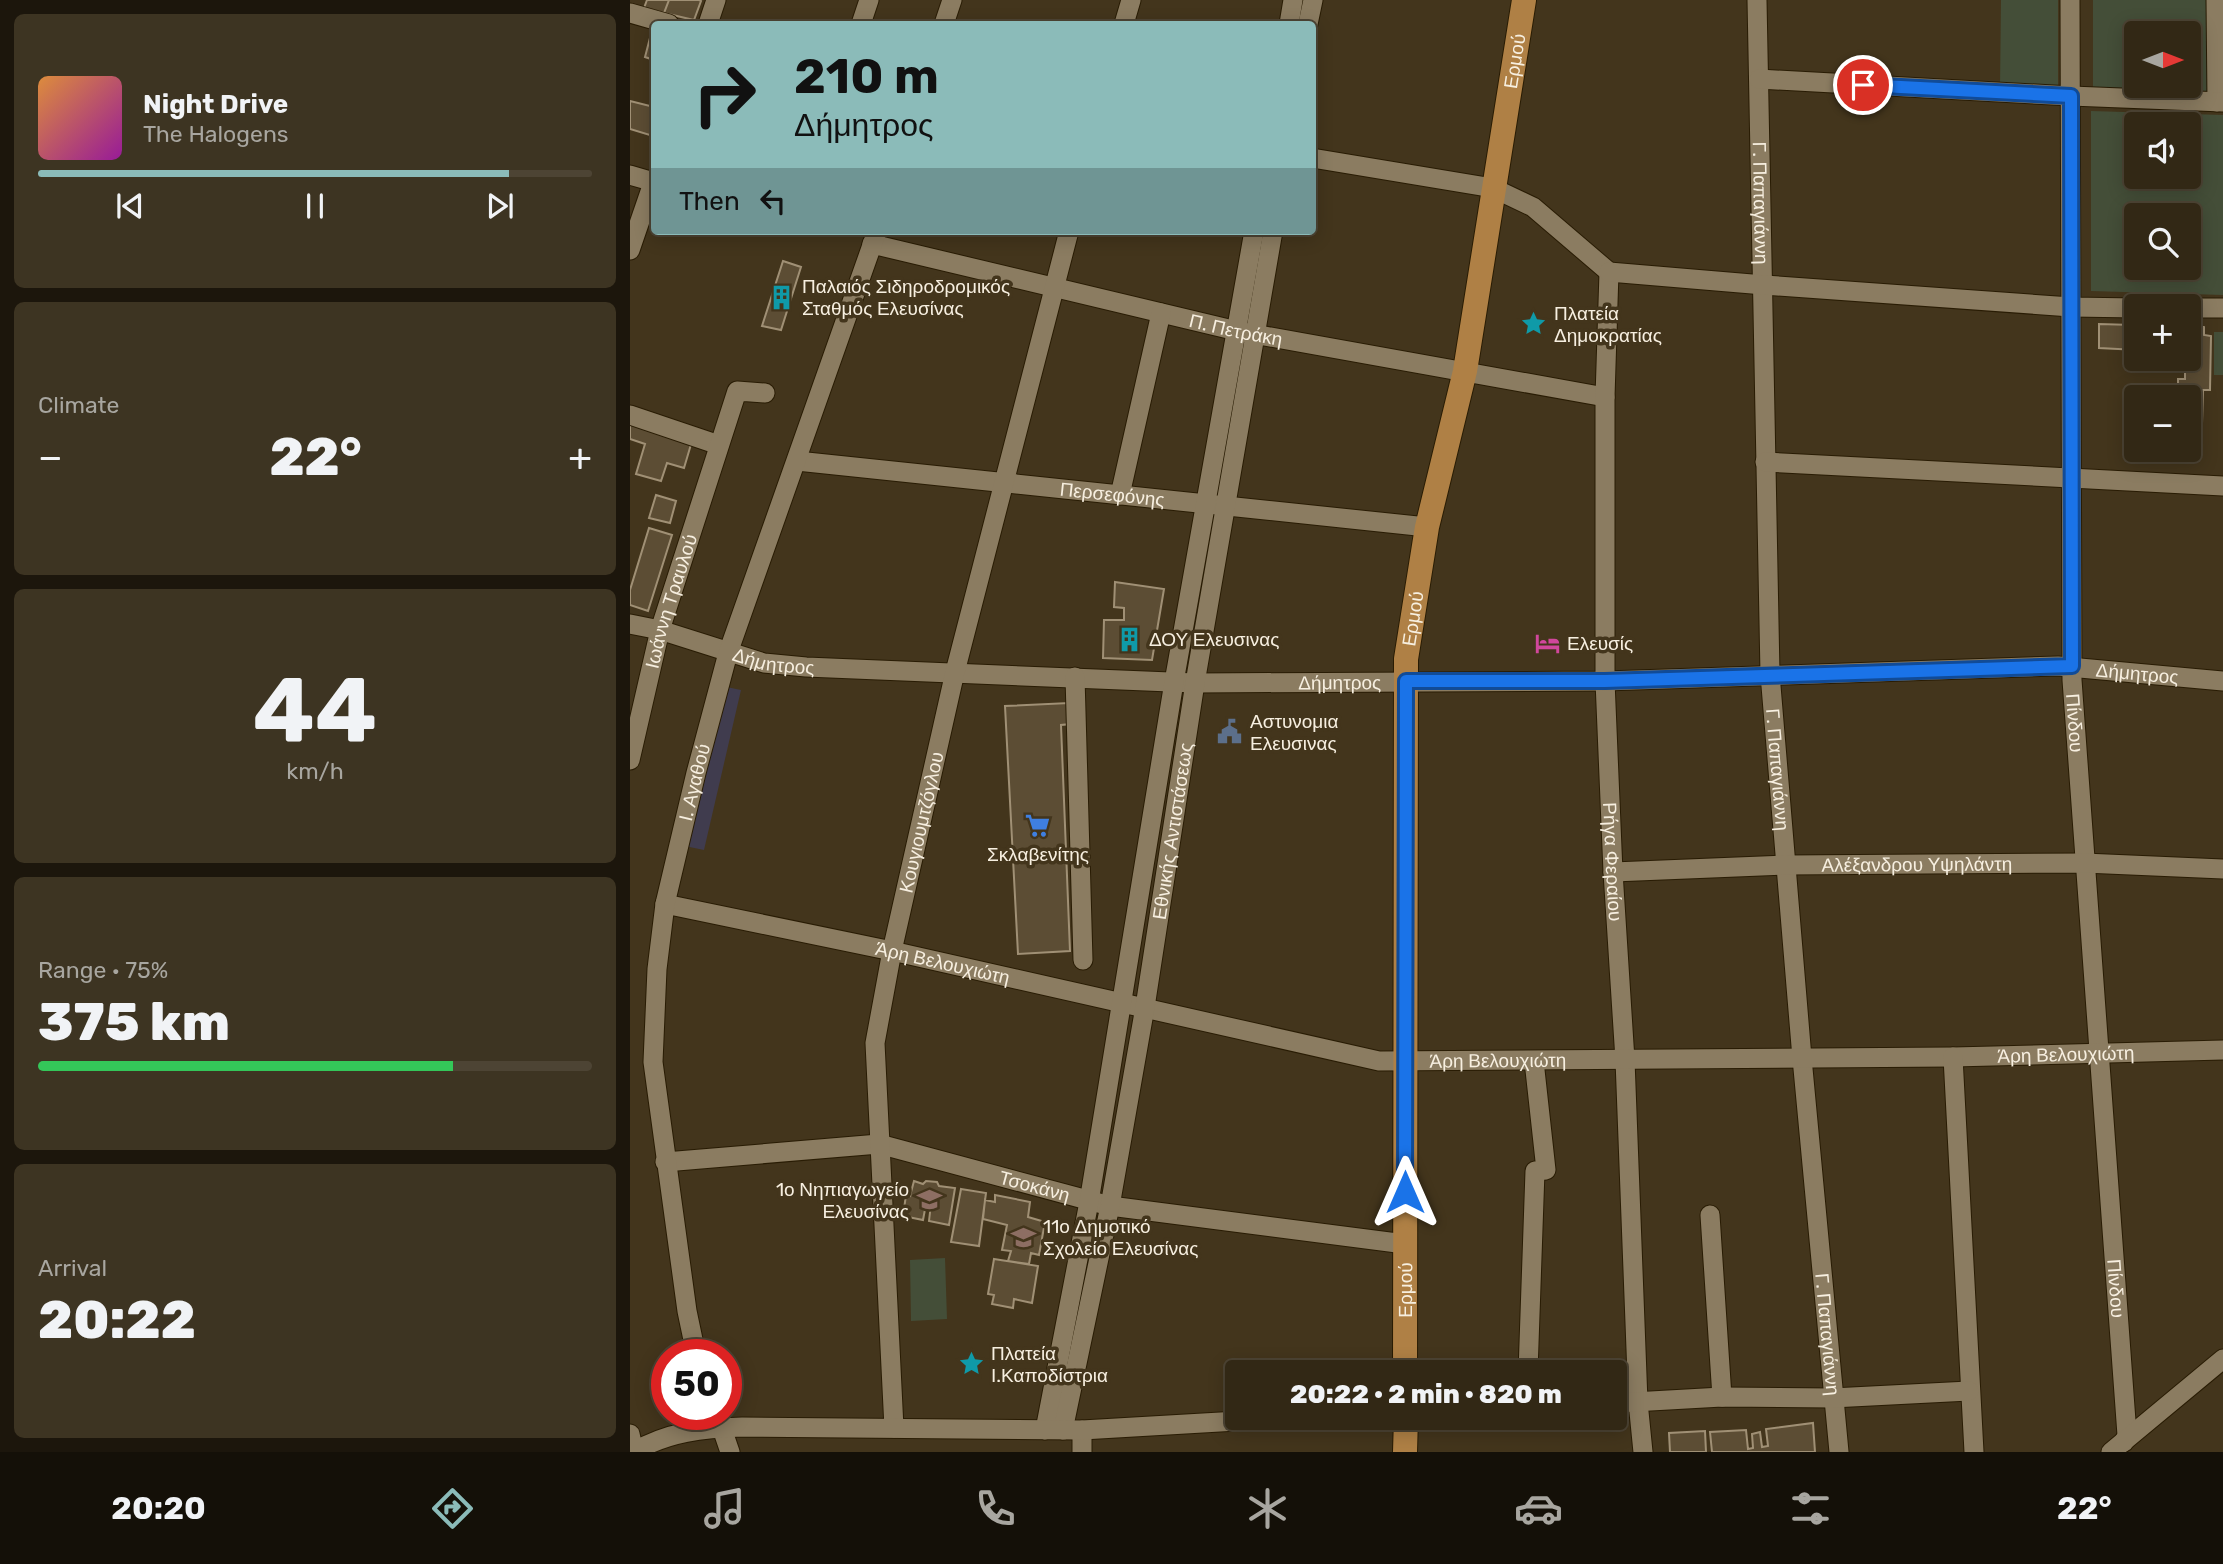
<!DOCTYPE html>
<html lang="en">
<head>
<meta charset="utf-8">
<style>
  body { margin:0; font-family:Rubik,sans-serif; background:#3d3422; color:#f1f3f6; height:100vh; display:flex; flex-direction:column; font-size:26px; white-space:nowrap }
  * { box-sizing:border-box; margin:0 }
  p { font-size:23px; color:#a8a6a0 }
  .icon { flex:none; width:38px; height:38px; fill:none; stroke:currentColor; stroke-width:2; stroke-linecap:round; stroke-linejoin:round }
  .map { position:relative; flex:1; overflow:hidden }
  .side { display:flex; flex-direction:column; gap:14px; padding:14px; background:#1c160c; width:630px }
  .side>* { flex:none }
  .top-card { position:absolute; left:21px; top:21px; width:665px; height:214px; border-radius:7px; box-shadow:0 4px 18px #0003,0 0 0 2px #4d4434; background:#8bbbb9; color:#111; overflow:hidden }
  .needle { width:46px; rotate:90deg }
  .controls { position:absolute; left:1494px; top:21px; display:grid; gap:14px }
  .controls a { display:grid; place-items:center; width:77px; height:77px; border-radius:7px; background:#322815; box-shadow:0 4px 18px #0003,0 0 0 2px #4d4434; font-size:35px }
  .speed { position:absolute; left:21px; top:1339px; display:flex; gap:14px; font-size:35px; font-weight:700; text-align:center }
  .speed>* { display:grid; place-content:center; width:91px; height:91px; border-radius:50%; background:#322815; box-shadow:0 4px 18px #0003,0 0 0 2px #4d4434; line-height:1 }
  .speed .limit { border:10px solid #d22; background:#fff; color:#111 }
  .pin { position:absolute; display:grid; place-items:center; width:60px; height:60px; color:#fff; margin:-30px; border:4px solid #fff; border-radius:50%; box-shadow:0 2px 7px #0007 }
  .me { position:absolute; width:77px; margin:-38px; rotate:0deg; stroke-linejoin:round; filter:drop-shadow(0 0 5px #0008) }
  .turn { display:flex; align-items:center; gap:24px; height:147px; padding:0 28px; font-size:32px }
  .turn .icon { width:91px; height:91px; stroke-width:2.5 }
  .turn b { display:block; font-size:49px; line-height:60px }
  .then { display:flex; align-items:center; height:66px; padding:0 28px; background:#0003; gap:14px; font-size:26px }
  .big { font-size:52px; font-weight:800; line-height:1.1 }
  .side .widget { flex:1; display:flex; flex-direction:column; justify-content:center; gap:10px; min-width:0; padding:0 24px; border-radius:10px; background:#3d3422 }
  .side .dial { align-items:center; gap:0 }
  .dial b { font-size:91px; line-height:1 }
  .song { display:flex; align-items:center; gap:21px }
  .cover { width:84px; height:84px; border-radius:10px; background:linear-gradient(135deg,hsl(30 70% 55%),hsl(300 70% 35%)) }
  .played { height:7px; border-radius:4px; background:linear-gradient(90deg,#8bbbb9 85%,#4d4434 85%) }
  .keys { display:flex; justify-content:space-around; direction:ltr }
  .heat { display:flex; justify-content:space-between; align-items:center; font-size:38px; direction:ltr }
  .charge { height:10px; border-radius:5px; background:linear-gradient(90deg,#34c759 75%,#4d4434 0) }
  .trip { position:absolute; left:595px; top:1360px; width:402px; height:70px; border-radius:7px; background:#322815; box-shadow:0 4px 18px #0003,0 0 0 2px #4d4434; font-weight:800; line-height:70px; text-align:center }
  .tabs { display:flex; height:112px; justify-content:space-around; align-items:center; background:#141008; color:#a8a6a0 }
  .tabs .icon { width:49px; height:49px }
  .tabs .on { color:#8bbbb9 }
  .tabs b { font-size:32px; color:#f1f3f6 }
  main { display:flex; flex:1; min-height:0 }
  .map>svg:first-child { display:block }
  .commercial { fill:#403c4e }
  .green { fill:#444e38; fill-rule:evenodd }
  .building { fill:#5c4d34; stroke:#a09075; stroke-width:2 }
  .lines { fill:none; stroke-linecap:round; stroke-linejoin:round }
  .minor-casing { stroke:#291c04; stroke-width:21 }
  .major-casing { stroke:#291c04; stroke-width:26 }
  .minor { stroke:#8b7c61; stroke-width:19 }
  .major { stroke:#af8045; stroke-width:24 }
  .route-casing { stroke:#114b97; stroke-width:18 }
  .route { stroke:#1a73e8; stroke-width:12 }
  .labels { text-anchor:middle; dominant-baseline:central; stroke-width:7; stroke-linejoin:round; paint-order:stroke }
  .street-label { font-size:19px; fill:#f7efe0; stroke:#43351c }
  .poi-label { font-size:19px; fill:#f7efe0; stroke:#43351c; text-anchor:start }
</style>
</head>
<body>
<main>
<section class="side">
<div class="widget">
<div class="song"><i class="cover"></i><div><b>Night Drive</b><p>The Halogens</p></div></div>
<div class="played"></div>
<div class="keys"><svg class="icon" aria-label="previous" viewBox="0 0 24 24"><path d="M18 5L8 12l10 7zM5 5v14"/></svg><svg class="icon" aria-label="pause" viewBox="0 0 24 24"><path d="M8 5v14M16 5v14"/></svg><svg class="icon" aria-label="next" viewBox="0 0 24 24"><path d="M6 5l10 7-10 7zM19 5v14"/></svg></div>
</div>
<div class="widget"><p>Climate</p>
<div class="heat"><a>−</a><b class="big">22°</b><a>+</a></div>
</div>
<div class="widget dial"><b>44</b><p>km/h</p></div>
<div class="widget"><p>Range · 75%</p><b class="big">375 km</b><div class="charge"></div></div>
<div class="widget"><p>Arrival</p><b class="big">20:22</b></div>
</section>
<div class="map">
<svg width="1593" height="1452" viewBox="0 0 1593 1452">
  <rect width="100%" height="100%" fill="#43351c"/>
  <path class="commercial" d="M82,684L111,690L74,850L45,844Z"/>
  <path class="green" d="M1371,0H1428V91L1370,88Z
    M1463,0H1582L1578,91L1463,90ZM1507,33H1559V86H1507Z
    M1461,111L1593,115V295L1461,291ZM1507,124H1559V177H1507ZM1507,215H1559V268H1507Z
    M1584,332H1593V375H1584Z
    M315,1258L317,1319L281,1321L280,1260Z"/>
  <path class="building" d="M17,0H39L34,13L14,8Z
    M39,0H69L71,1L64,20L34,13Z
    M21,34L24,35V60L15,57Z
    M0,101L24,107L23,136L0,129Z
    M153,261L171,267L151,330L132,326Z
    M1503,319H1507V350L1469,348V324L1503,325Z
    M1559,320H1567V326L1574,327V335L1581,336L1580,390H1573L1571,457L1510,456V450H1559V397H1548V379H1555V359H1559Z
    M0,423L62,441L54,468L37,463L31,481L6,474L15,444L0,439Z
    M26,495L46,501L40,523L19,518Z
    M19,528L42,535L18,611L0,605V590Z
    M485,582L534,589L522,660L473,658L474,620H494V608L484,607Z
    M439,703L441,724L431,725L440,951L388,954L375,706Z
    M284,1181L293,1184L296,1181L307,1182L309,1186L325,1188L319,1225L299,1221L301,1204H296L293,1220L273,1216L276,1195L280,1196Z
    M331,1189L356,1193L349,1246L321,1242Z
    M365,1195L400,1202L398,1217L415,1222L409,1255L401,1253L399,1264L378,1261L381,1251L372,1250L377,1225L353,1219L355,1200L365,1202Z
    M364,1259L408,1266L402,1303L384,1299L383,1308L362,1304L364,1295L358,1294Z
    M1183,1423L1185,1452H1082L1080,1432L1116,1430L1118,1449L1123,1448L1122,1434L1130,1432L1132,1447L1138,1446L1136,1429Z
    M1075,1431L1076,1452H1040L1039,1433Z"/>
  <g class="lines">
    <defs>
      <g id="minor">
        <path id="s1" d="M1127,0L1140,674L1172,1058L1209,1452"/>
        <path id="s2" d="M1440,0L1442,680L1497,1435L1494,1442"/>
        <path d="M1586,0L1587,102"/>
        <path d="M0,13L39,24"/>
        <path d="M78,24L86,0"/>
        <path d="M231,24L239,0"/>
        <path d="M314,24L322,0"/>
        <path d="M494,24L501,0"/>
        <path d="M659,24L663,0"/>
        <path d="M678,24L683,0"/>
        <path d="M1129,79L1441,96L1593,102"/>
        <path d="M682,158L863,188L903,207L979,272"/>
        <path d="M0,175L24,182"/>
        <path id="s3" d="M242,244L607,331L975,397"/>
        <path d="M0,250L24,180"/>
        <path id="s4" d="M979,272L975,397V681L983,872L995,1060L1008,1402L1013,1452"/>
        <path d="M979,272L1134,285L1441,307L1507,308"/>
        <path d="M1559,308H1593"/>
        <path d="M0,415L89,445"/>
        <path id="s5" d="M167,461L797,527"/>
        <path d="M1135,462L1593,486"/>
        <path d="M490,495L531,313"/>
        <path id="s6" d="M0,624L30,630L134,663L176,667L565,683L975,681L1428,666L1593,681"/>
        <path d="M445,677L453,960"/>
        <path id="s7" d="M0,760L30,630L107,391L135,393"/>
        <path id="s8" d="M983,872L1156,865L1454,863L1593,869"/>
        <path id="s9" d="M35,904L262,951L749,1061L1323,1057L1593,1050"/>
        <path d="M1323,1057L1344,1452"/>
        <path id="s10" d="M35,1162L249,1144L480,1206L775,1244"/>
        <path d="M1080,1215L1092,1397"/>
        <path id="s11" d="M66,1354L57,1311L23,1062L27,969L35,904L66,773L98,653L247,231"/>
        <path d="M898,1372L905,1171L916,1170L904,1061"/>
        <path d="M985,1403L1092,1397L1202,1398L1339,1391"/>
        <path d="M87,1414L100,1452"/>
        <path id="s12" d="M264,1428L245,1043L262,951L325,672L439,231"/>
        <path d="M415,1430L459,1202L544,682L624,231"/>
        <path id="s13" d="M433,1430L480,1206L515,1007L565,683L643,231"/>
        <path d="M452,1430V1452"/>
        <path d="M0,1434L4,1452C37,1432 74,1428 112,1427L452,1430L661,1418"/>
        <path d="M1481,1452L1593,1359"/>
      </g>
      <g id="major">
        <path id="s14" d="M775,1372L776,659L797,527L835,371L894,0"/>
        <path d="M775,1452L776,1418"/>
      </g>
    </defs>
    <use href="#minor" class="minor-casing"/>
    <use href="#major" class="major-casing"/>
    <use href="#minor" class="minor"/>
    <use href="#major" class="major"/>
  </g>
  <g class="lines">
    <defs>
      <path id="route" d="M775,1192L776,681H975L1442,666L1441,96L1233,85"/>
    </defs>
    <use href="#route" class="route-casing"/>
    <use href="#route" class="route"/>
  </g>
  <defs>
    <symbol id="building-bare" viewBox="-9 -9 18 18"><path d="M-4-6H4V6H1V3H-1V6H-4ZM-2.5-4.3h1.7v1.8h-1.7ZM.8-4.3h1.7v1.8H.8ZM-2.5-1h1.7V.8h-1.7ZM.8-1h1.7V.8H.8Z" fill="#0f9aa8" stroke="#43351c" stroke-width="2.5" paint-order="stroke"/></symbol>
    <symbol id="sight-bare" viewBox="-9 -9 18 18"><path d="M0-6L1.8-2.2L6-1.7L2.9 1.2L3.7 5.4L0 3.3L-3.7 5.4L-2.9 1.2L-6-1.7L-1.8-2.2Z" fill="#0f9aa8" stroke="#43351c" stroke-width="2.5" paint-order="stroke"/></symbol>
    <symbol id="hotel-bare" viewBox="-9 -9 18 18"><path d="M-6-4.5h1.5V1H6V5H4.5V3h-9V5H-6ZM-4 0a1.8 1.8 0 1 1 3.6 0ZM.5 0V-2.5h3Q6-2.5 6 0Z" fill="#d1479c" stroke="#43351c" stroke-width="2.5" paint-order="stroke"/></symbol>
    <symbol id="civic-bare" viewBox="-9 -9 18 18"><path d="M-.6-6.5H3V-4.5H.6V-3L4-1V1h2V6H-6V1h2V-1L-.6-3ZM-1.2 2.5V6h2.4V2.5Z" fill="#5c6f8a" stroke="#43351c" stroke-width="2.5" paint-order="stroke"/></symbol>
    <symbol id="supermarket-bare" viewBox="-9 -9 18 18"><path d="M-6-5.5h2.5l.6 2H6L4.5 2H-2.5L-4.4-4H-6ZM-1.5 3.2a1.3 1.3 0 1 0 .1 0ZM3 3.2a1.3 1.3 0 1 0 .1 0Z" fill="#3f7fe0" stroke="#43351c" stroke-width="2.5" paint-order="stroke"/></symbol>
    <symbol id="school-bare" viewBox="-9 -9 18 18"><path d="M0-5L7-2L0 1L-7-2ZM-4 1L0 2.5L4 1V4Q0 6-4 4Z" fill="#8d6e63" stroke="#43351c" stroke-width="2.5" paint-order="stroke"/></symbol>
  </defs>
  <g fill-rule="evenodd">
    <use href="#building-bare" x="134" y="280" width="35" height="35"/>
    <use href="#sight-bare" x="886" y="306" width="35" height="35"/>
    <use href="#building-bare" x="482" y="622" width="35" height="35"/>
    <use href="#hotel-bare" x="900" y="626" width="35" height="35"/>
    <use href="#civic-bare" x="582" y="714" width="35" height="35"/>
    <use href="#supermarket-bare" x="390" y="808" width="35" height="35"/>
    <use href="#school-bare" x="282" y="1182" width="35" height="35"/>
    <use href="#school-bare" x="376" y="1220" width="35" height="35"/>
    <use href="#sight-bare" x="324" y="1346" width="35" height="35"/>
  </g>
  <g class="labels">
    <g class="street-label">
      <text stroke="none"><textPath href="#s14" startOffset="1321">Ερμού</textPath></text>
      <text stroke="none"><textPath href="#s1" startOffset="203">Γ. Παπαγιάννη</textPath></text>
      <text stroke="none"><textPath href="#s3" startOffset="374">Π. Πετράκη</textPath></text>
      <text stroke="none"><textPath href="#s5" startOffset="317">Περσεφόνης</textPath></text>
      <text stroke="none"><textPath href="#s7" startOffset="164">Ιωάννη Τραυλού</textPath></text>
      <text stroke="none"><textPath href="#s14" startOffset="754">Ερμού</textPath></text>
      <text stroke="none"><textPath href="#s6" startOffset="149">Δήμητρος</textPath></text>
      <text stroke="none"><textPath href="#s6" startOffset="1514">Δήμητρος</textPath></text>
      <text stroke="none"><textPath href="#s6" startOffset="716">Δήμητρος</textPath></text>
      <text stroke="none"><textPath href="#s2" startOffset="723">Πίνδου</textPath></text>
      <text stroke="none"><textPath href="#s1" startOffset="770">Γ. Παπαγιάννη</textPath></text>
      <text stroke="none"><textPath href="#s11" startOffset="579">Ι. Αγαθού</textPath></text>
      <text stroke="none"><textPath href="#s12" startOffset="611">Κουγιουμτζόγλου</textPath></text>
      <text stroke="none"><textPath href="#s13" startOffset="609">Εθνικής Αντιστάσεως</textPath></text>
      <text stroke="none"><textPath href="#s4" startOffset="590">Ρήγα Φεραίου</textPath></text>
      <text stroke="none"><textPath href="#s8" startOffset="304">Αλέξανδρου Υψηλάντη</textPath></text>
      <text stroke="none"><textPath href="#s9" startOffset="284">Άρη Βελουχιώτη</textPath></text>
      <text stroke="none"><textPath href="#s9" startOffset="1418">Άρη Βελουχιώτη</textPath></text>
      <text stroke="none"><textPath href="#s9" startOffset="850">Άρη Βελουχιώτη</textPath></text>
      <text stroke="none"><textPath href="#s10" startOffset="376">Τσοκάνη</textPath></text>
      <text stroke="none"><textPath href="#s2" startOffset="1290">Πίνδου</textPath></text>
      <text stroke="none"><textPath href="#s14" startOffset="82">Ερμού</textPath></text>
      <text stroke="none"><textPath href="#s1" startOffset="1337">Γ. Παπαγιάννη</textPath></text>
    </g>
    <g class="poi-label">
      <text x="172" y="286">Παλαιός Σιδηροδρομικός<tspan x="172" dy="22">Σταθμός Ελευσίνας</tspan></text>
      <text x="924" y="313">Πλατεία<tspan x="924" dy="22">Δημοκρατίας</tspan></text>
      <text x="519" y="639">ΔΟΥ Ελευσινας</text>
      <text x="937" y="643">Ελευσίς</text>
      <text x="620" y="721">Αστυνομια<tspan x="620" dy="22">Ελευσινας</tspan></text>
      <text x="408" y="854" text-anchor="middle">Σκλαβενίτης</text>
      <text x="279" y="1189" text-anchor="end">1ο Νηπιαγωγείο<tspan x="279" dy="22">Ελευσίνας</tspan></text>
      <text x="413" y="1226">11ο Δημοτικό<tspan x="413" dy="22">Σχολείο Ελευσίνας</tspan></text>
      <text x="361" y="1353">Πλατεία<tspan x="361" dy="22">Ι.Καποδίστρια</tspan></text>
    </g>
  </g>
</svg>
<div class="controls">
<a><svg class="needle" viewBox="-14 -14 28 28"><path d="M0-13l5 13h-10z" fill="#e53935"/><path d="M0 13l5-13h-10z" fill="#a8a6a0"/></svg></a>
<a><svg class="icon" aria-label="sound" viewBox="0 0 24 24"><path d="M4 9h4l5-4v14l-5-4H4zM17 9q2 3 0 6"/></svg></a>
<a><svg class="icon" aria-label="search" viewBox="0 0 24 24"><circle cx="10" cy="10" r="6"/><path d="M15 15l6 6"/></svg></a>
<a>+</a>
<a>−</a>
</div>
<div class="speed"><div class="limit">50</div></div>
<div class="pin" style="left:1233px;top:85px;background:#d93025"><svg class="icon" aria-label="arrive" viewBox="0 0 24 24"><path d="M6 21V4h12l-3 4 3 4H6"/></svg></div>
<svg class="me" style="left:775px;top:1192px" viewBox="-20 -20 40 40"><path d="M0-17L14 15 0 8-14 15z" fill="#1a73e8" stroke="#fff" stroke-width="4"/></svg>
<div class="trip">20:22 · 2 min · 820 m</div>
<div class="top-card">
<div class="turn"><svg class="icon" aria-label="right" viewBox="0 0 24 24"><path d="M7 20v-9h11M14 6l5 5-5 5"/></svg><div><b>210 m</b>Δήμητρος</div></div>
<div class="then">Then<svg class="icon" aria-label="left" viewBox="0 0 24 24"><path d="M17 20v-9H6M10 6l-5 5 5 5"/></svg></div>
</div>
</div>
</main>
<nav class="tabs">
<b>20:20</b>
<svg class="icon on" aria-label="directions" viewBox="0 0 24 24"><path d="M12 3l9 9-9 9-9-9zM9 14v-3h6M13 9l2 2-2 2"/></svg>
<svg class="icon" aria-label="music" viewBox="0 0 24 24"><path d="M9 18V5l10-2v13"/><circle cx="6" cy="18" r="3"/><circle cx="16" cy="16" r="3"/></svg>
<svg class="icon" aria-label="phone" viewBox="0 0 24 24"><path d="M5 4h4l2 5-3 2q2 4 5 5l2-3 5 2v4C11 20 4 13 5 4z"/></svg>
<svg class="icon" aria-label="climate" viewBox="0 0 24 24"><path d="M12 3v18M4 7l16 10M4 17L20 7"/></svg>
<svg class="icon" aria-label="car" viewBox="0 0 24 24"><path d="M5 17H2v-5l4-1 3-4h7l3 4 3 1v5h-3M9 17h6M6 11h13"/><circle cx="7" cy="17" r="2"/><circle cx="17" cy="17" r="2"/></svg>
<svg class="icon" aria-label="filters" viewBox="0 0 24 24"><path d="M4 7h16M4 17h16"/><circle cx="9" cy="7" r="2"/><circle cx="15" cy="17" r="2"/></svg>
<b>22°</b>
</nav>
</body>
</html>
